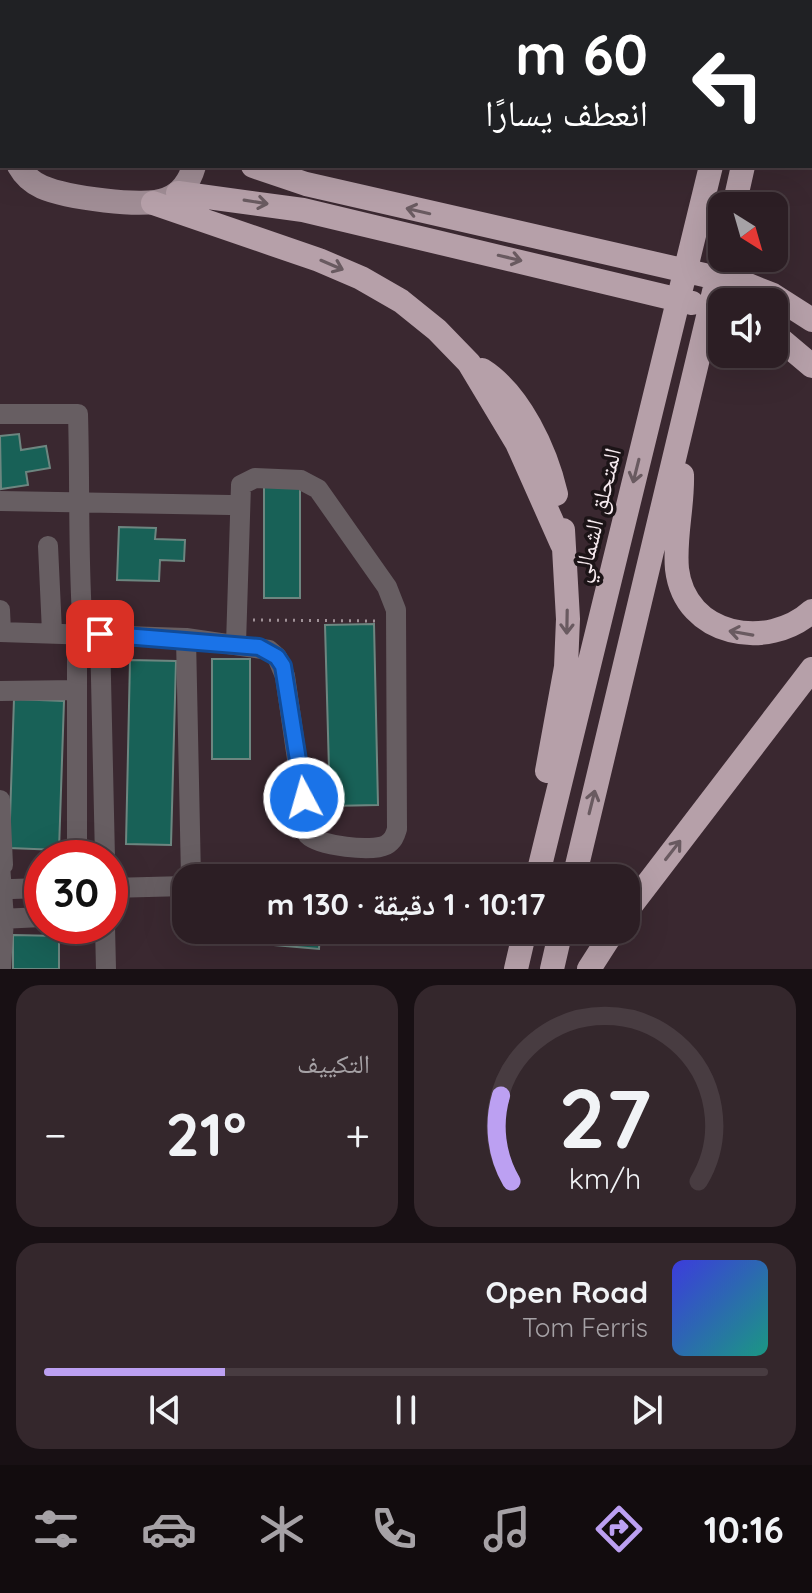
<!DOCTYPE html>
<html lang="ar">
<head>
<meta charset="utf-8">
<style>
  body { margin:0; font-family:Quicksand,"Noto Naskh Arabic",sans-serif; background:#34272c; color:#f1f3f6; direction:rtl; height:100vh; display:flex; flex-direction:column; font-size:30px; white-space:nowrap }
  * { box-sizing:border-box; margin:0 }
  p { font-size:26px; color:#a6a2a6 }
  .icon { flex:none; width:44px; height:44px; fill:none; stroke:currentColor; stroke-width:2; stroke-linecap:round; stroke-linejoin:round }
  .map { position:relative; height:969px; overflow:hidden; direction:ltr }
  .details { display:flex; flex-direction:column; gap:16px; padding:16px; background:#181014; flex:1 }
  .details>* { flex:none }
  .top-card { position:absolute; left:0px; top:0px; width:812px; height:168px; box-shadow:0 8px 32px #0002,0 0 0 2px #483c41; direction:rtl; background:#202124; color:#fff; overflow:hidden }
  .needle { width:52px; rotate:143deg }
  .controls { position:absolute; left:708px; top:192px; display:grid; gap:16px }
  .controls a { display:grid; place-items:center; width:80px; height:80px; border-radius:16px; background:#2c1e24; box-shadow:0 8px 32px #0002,0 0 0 2px #483c41; font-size:40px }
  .speed { position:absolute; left:24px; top:840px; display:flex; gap:16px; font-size:40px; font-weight:700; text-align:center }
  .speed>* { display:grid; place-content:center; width:104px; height:104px; border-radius:50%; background:#2c1e24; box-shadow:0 8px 32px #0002,0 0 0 2px #483c41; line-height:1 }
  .speed .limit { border:12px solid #d22; background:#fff; color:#111 }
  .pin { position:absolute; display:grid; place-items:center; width:68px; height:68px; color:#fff; margin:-34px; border-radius:16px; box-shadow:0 4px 12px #0006 }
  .me { position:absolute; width:88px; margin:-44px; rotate:354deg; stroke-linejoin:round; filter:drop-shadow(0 0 6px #0008) }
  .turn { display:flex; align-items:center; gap:28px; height:168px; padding:0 32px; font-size:36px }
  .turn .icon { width:104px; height:104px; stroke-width:2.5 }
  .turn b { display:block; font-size:56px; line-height:68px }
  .big { font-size:60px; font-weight:700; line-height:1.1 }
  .details .tile { flex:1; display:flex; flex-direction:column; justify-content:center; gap:12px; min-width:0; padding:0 28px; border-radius:24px; background:#34272c }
  .details .dial { align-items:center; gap:0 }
  .dial svg { height:208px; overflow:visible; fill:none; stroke:#483c41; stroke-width:7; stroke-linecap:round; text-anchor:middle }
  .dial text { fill:#f1f3f6; stroke:none }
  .song { display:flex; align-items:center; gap:24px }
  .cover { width:96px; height:96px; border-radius:12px; background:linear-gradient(135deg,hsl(240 70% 55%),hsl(170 70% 35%)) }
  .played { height:8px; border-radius:4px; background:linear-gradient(90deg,#bca0f2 25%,#483c41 25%) }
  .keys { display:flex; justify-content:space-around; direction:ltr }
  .heat { display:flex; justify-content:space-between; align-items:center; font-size:44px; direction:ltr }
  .details .tiles { flex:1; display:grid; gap:16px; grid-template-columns:1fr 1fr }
  .tile:last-child { grid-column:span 2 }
  .trip { position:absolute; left:172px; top:864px; width:468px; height:80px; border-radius:24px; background:#2c1e24; box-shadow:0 8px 32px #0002,0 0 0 2px #483c41; font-weight:700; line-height:80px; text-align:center; direction:rtl }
  .menu { display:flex; height:128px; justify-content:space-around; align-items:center; background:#120c0e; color:#a6a2a6 }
  .menu .icon { width:56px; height:56px }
  .menu .current { color:#bca0f2 }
  .menu b { font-size:36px; color:#f1f3f6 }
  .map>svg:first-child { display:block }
  .building { fill:#186157; stroke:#6d8680; stroke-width:2 }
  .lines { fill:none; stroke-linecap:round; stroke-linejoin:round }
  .path { stroke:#a09197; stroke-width:3; stroke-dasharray:2 6; stroke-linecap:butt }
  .minor { stroke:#675e62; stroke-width:20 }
  .major { stroke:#a08d95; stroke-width:24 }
  .highway { stroke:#b6a0a9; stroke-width:24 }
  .oneway { stroke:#695a60 }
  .route-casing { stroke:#114b97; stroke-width:20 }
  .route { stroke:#1a73e8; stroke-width:14 }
  .labels { text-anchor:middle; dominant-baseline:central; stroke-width:7; stroke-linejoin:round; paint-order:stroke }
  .street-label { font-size:24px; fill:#f6eaef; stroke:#1c1417 }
</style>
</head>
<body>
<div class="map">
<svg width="812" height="969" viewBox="0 0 812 969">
  <rect width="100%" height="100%" fill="#3a2830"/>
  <path class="building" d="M19,434L21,450L46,446L50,468L26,472L28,485L1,489L0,436Z
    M264,486H300V598H264Z
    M119,527L156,528L155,539L185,540L184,561L160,560L159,581L117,580Z
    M374,624L378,805L330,806L325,625Z
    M212,659H250V759H212Z
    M130,660L176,661L171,845L126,844Z
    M14,699L64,701L59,850L9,848Z
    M264,930H320L319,949L263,944Z
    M13,935L59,936V969H13Z"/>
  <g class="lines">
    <path class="path" d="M253,620L377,621"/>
    <path class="minor" d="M0,414H78C80,482 78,549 82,616
      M0,501L230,505
      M48,546L52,632
      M0,610L1,632
      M0,632L186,638L269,650L277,657L285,676L308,835C319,846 372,852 386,845C393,841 395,836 397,829L396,610L387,587L318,489L301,480L255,478L241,485L236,644
      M77,632V858
      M100,634L105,858
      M186,638L191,878
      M0,691L77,690
      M0,800L3,865
      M0,865L4,918L1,969
      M110,888L186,886
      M12,889L42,888
      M0,919L42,917
      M105,926L106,969"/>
    <path class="major" d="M0,34L2,36
      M0,108L2,112
      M0,135L2,134
      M19,166C24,175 33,183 42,187C65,197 145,209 167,199C182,193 190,180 194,166"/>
    <path class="highway" d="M693,2L694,0
      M749,2L750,0
      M778,2L779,0
      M253,166L306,184L748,285L773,295L812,320
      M178,193L303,210L692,303
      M153,203L319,260L361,278L401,301L437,330L469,363L517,443L562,544
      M734,206L743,166
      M774,334L812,366
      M482,370C520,394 546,451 556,494
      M682,475C683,506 674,538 677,569C685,637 768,651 812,611
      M547,771L566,667L568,619L563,530
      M537,878L711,166
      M574,878L722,258
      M626,912L812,669
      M516,969L525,930
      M552,969L561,930
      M589,969L614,930"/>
  </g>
  <defs><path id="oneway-shaft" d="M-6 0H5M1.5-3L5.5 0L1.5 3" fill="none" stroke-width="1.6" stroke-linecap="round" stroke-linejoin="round" transform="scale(2)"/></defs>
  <g class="oneway">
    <use href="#oneway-shaft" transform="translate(256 202) rotate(9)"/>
    <use href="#oneway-shaft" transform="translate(418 211) rotate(-167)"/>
    <use href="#oneway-shaft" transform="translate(510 258) rotate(13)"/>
    <use href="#oneway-shaft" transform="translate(332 265) rotate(23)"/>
    <use href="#oneway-shaft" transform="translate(636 471) rotate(104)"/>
    <use href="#oneway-shaft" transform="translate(567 622) rotate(91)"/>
    <use href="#oneway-shaft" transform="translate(741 633) rotate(-170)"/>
    <use href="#oneway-shaft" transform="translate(592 802) rotate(-76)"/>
    <use href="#oneway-shaft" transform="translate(673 850) rotate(-52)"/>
  </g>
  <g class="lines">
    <defs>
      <path id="route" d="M100,634L259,647L277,657L283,666L304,798"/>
    </defs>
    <use href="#route" class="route-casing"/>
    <use href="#route" class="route"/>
  </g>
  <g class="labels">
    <g class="street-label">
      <text transform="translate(596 515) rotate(-76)">المتحلق الشمالي</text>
    </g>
  </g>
</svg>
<div class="controls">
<a><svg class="needle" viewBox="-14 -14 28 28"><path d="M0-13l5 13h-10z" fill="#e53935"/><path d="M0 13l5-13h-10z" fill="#a6a2a6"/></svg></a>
<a><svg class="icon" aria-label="sound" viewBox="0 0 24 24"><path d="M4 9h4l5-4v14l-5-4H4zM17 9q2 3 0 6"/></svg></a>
</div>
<div class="speed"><div class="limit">30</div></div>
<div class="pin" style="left:100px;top:634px;background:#d93025"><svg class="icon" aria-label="arrive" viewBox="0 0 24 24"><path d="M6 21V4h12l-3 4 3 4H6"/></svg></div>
<svg class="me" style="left:304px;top:798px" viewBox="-20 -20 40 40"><circle r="17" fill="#1a73e8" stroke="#fff" stroke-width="3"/><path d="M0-11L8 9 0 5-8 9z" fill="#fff"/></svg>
<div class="trip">10:17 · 1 دقيقة · 130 m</div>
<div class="top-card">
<div class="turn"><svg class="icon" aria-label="left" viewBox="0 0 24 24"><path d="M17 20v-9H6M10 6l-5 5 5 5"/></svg><div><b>60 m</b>انعطف يسارًا</div></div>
</div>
</div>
<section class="details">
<div class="tiles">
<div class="tile dial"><svg viewBox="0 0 100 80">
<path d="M14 69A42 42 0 1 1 86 69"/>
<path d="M14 69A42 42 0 0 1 10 36" stroke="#bca0f2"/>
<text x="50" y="56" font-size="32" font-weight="700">27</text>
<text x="50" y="72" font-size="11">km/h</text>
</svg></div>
<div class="tile"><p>التكييف</p>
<div class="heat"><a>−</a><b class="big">21°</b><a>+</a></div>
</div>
<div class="tile">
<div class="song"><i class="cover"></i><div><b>Open Road</b><p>Tom Ferris</p></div></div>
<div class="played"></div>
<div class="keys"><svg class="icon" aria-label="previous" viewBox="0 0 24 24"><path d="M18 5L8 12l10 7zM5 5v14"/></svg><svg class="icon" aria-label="pause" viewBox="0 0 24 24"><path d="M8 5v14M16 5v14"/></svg><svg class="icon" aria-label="next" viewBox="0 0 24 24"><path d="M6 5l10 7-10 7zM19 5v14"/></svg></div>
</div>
</div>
</section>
<nav class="menu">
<b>10:16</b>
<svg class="icon current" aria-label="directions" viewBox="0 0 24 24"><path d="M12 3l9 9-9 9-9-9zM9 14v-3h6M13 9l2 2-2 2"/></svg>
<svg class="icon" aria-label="music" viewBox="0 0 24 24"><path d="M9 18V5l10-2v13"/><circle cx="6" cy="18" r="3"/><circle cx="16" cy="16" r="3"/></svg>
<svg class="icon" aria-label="phone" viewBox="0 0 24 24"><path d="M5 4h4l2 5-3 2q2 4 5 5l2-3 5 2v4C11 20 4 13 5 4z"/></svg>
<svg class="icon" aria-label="climate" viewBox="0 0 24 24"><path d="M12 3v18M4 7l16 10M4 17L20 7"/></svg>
<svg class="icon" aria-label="car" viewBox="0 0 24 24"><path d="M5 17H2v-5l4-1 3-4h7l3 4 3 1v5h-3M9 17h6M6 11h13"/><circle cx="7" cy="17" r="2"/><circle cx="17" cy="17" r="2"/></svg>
<svg class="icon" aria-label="filters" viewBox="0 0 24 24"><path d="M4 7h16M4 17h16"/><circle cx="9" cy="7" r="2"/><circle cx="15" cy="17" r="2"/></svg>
</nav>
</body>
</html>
